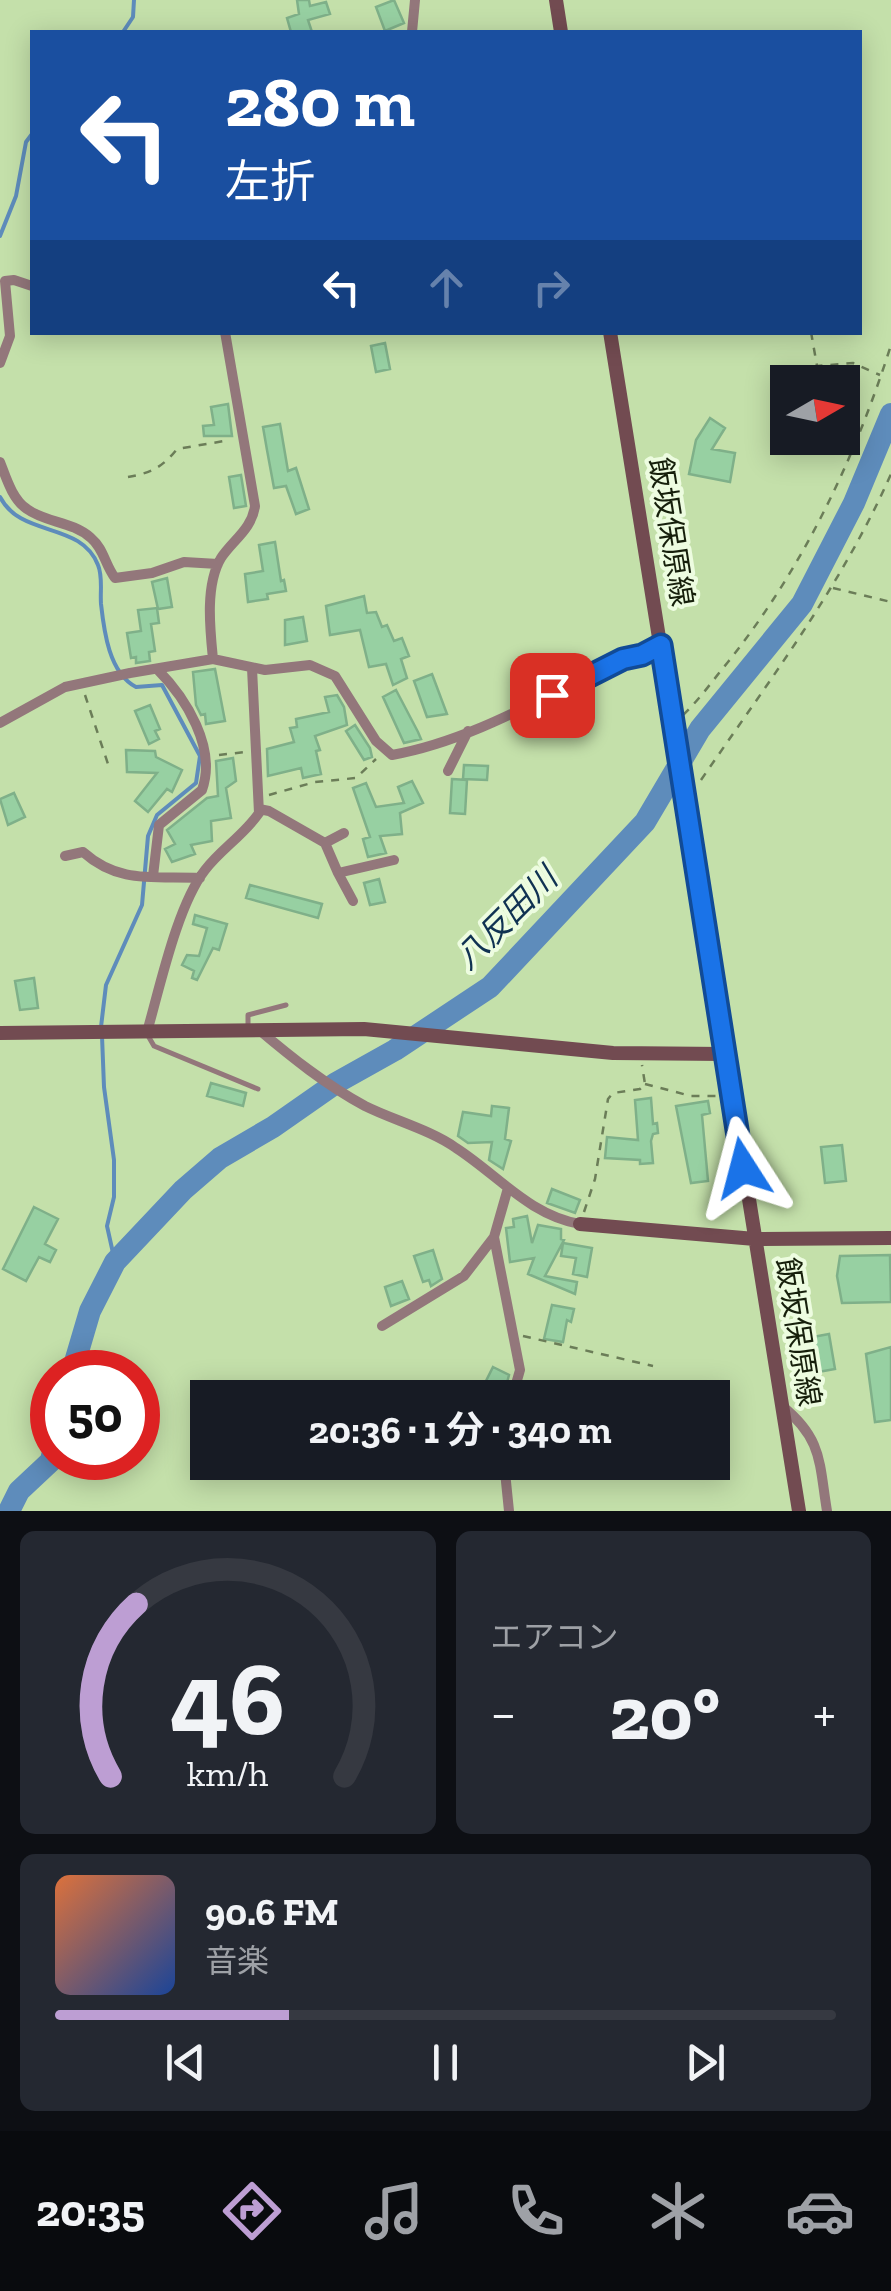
<!DOCTYPE html>
<html lang="ja">
<head>
<meta charset="utf-8">
<style>
  body { margin:0; font-family:"Zilla Slab","Noto Sans JP",serif; background:#242831; color:#f1f3f6; height:100vh; display:flex; flex-direction:column; font-size:38px; white-space:nowrap }
  * { box-sizing:border-box; margin:0 }
  p { font-size:32px; color:#9ea1a6 }
  .icon { flex:none; width:55px; height:55px; fill:none; stroke:currentColor; stroke-width:2; stroke-linecap:round; stroke-linejoin:round }
  .map { position:relative; height:1511px; overflow:hidden }
  .sheet { display:flex; flex-direction:column; gap:20px; padding:20px; background:#0d0f14; flex:1 }
  .sheet>* { flex:none }
  .guide { position:absolute; left:30px; top:30px; width:832px; height:305px; border-radius:0px; box-shadow:0 5px 25px #0003; background:#1a4fa0; color:#fff; overflow:hidden }
  .needle { width:65px; rotate:81deg }
  .buttons { position:absolute; left:770px; top:365px; display:grid; gap:20px }
  .buttons a { display:grid; place-items:center; width:90px; height:90px; border-radius:0px; background:#171b24; box-shadow:0 5px 25px #0003; font-size:50px }
  .speed { position:absolute; left:30px; top:1350px; display:flex; gap:20px; font-size:50px; font-weight:700; text-align:center }
  .speed>* { display:grid; place-content:center; width:130px; height:130px; border-radius:50%; background:#171b24; box-shadow:0 5px 25px #0003; line-height:1 }
  .speed .limit { border:15px solid #d22; background:#fff; color:#111 }
  .pin { position:absolute; display:grid; place-items:center; width:85px; height:85px; color:#fff; margin:-42px; border-radius:20px; box-shadow:0 5px 15px #0006 }
  .me { position:absolute; width:110px; margin:-55px; rotate:351deg; stroke-linejoin:round; filter:drop-shadow(0 0 8px #0008) }
  .turn { display:flex; align-items:center; gap:35px; height:210px; padding:0 30px; font-size:45px }
  .turn .icon { width:130px; height:130px; stroke-width:2.5 }
  .turn b { display:block; font-size:70px; line-height:85px }
  .lanes { display:flex; align-items:center; height:95px; padding:0 30px; background:#0003; justify-content:center; gap:50px; direction:ltr }
  .lanes .off { opacity:.35 }
  .big { font-size:75px; font-weight:700; line-height:1.1 }
  .sheet .widget { flex:1; display:flex; flex-direction:column; justify-content:center; gap:15px; min-width:0; padding:0 35px; border-radius:15px; background:#242831 }
  .sheet .dial { align-items:center; gap:0 }
  .dial svg { height:260px; overflow:visible; fill:none; stroke:#363941; stroke-width:7; stroke-linecap:round; text-anchor:middle }
  .dial text { fill:#f1f3f6; stroke:none }
  .song { display:flex; align-items:center; gap:30px }
  .cover { width:120px; height:120px; border-radius:15px; background:linear-gradient(135deg,hsl(20 70% 55%),hsl(220 70% 35%)) }
  .played { height:10px; border-radius:5px; background:linear-gradient(90deg,#bd9ed3 30%,#363941 30%) }
  .keys { display:flex; justify-content:space-around; direction:ltr }
  .heat { display:flex; justify-content:space-between; align-items:center; font-size:55px; direction:ltr }
  .sheet .tiles { flex:1; display:grid; gap:20px; grid-template-columns:1fr 1fr }
  .widget:last-child { grid-column:span 2 }
  .trip { position:absolute; left:190px; top:1380px; width:540px; height:100px; border-radius:0px; background:#171b24; box-shadow:0 5px 25px #0003; font-weight:700; line-height:100px; text-align:center }
  .menu { display:flex; height:160px; justify-content:space-around; align-items:center; background:#090b0e; color:#9ea1a6 }
  .menu .icon { width:70px; height:70px }
  .menu .selected { color:#bd9ed3 }
  .menu b { font-size:45px; color:#f1f3f6 }
  .map>svg:first-child { display:block }
  .lines { fill:none; stroke-linecap:round; stroke-linejoin:round }
  .stream { stroke:#5e8cbb; stroke-width:4 }
  .river { stroke:#5e8cbb; stroke-width:22 }
  .building { fill:#97d0a2; stroke:#7fb089; stroke-width:2.5 }
  .path { stroke:#6b7d58; stroke-width:2.5; stroke-dasharray:8 8; stroke-linecap:butt }
  .lane { stroke:#93777b; stroke-width:5 }
  .street { stroke:#93777b; stroke-width:10 }
  .secondary { stroke:#724b51; stroke-width:14 }
  .route-casing { stroke:#114b97; stroke-width:25 }
  .route { stroke:#1a73e8; stroke-width:18 }
  .labels { text-anchor:middle; dominant-baseline:central; stroke-width:8; stroke-linejoin:round; paint-order:stroke }
  .street-label { font-size:30px; fill:#161f0b; stroke:#edfce0 }
  .water-label { font-size:32px; font-style:italic; fill:#103252; stroke:#edfce0 }
</style>
</head>
<body>
<div class="map">
<svg width="891" height="1511" viewBox="0 0 891 1511">
  <rect width="100%" height="100%" fill="#c4e0aa"/>
  <g class="lines">
    <path class="stream" d="M123,32L133,17L134,0
      M0,236L16,196L26,142L32,134
      M0,497C21,538 81,521 98,565C103,577 100,591 101,604C104,631 109,673 136,687L162,685L200,756L196,783L157,815L148,836L142,905L106,985L101,1027
      M102,1036L104,1087L114,1160V1197L107,1226L115,1262"/>
    <path class="river" d="M72,1372L90,1311L115,1262L183,1190L220,1158L273,1127L336,1083L395,1050L490,987L645,822L700,729L802,604L854,503L891,414
      M9,1511L19,1491L51,1461L52,1456"/>
  </g>
  <path class="building" d="M297,0H309L310,6L326,2L330,14L308,20L312,32H291L287,18L299,14Z
    M394,0L404,23L385,31L376,7Z
    M385,343L390,369L376,372L371,346Z
    M228,404L232,436H204L203,426L214,425L211,407Z
    M710,418L725,428L712,449L735,453L730,482L689,474L696,440Z
    M280,424L288,471L296,468L309,509L296,514L286,486L274,488L267,450L263,427Z
    M241,475L246,506L234,508L229,477Z
    M275,542L281,581L284,580L286,591L267,594L268,599L248,602L245,574L263,571L259,545Z
    M167,578L172,607L158,609L152,582Z
    M364,596L367,613L376,612L382,627L387,625L394,641L402,638L409,656L401,659L407,678L393,685L386,664L369,667L360,630L330,635L326,606Z
    M157,608L159,623L151,624L155,651L149,652L150,661L136,663V657L131,658L127,633L141,631L138,610Z
    M303,617L307,641L285,645V620Z
    M215,669L225,721L206,724L205,714L201,715L196,705L193,672Z
    M432,674L447,714L427,717L414,681Z
    M396,690L418,732L421,739L404,743L383,697Z
    M337,695L344,707L347,725L315,736L320,750L316,751L321,774L303,778L301,768L268,776L267,749L294,742L290,728L297,727L296,719L329,712L325,697Z
    M150,705L160,729L155,731L159,739L149,744L135,711Z
    M355,725L370,748L372,757L364,760L346,731Z
    M126,750L155,751L156,757L182,770L172,792L167,789L148,812L135,801L157,773L127,772Z
    M233,758L236,781L226,788L231,818L211,821L212,841L191,845L195,854L172,862L165,849L175,844L167,830L207,798L218,796L216,761Z
    M464,765L488,766L487,780L463,779Z
    M452,779L467,780L465,814L450,813Z
    M412,781L423,803L400,813L402,834L380,836L386,853L368,857L363,839L370,837L353,788L366,783L376,807L404,803L398,787Z
    M14,793L25,817L8,825L0,799Z
    M379,879L385,902L370,905L364,883Z
    M250,885L322,904L318,918L246,898Z
    M195,915L227,924L219,950L213,948L197,980L192,978L194,971L182,965L187,955L199,956L207,928L193,924Z
    M34,978L38,1008L20,1010L15,981Z
    M211,1083L246,1093L243,1106L207,1096Z
    M651,1098L653,1124L657,1123L658,1133L653,1134L651,1141L653,1163L640,1164V1160L605,1158L607,1137L638,1140L635,1100Z
    M708,1101L710,1113L702,1115L708,1181L691,1183L676,1106Z
    M492,1106L509,1108L505,1139L511,1141L503,1169L489,1160L492,1142L468,1143L458,1136L463,1112L491,1116Z
    M842,1145L846,1181L825,1183L821,1147Z
    M552,1189L580,1200L575,1213L547,1203Z
    M34,1207L58,1219L45,1244L56,1250L50,1262L39,1257L26,1281L3,1269Z
    M527,1216L532,1243L538,1225L561,1229V1239L564,1240L545,1276L577,1282L575,1294L528,1274L534,1258L510,1262L506,1228L514,1227L513,1219Z
    M563,1243L592,1248L587,1277L573,1274L576,1258L561,1256Z
    M433,1250L442,1279L431,1286L429,1280L423,1282L414,1256Z
    M890,1255L891,1302L842,1303L837,1276L840,1256Z
    M402,1281L409,1299L391,1306L385,1287Z
    M552,1305L574,1309L571,1322L567,1320L563,1342L544,1339Z
    M829,1334L835,1369L807,1374L802,1339Z
    M891,1347V1420L875,1422L866,1354Z
    M493,1367L509,1375L503,1398H495L481,1391Z
    M567,1385L569,1398H524V1391Z
    M522,1462H570V1466L525,1477Z"/>
  <g class="lines">
    <path class="path" d="M811,332L817,366L853,363L880,375
      M128,477C150,473 162,468 177,449L230,440
      M833,588L891,602
      M85,695L109,767
      M683,715C700,699 713,680 728,662C803,568 855,459 891,345
      M219,755L246,752
      M701,780C769,681 842,585 891,474
      M269,795L315,782L356,778L376,759
      M645,1084L691,1096H720
      M584,1212L595,1179L608,1099L613,1093L640,1089L645,1084L642,1065
      M523,1336L653,1366"/>
    <path class="lane" d="M248,1027V1015L286,1005
      M147,1034L154,1046L258,1089"/>
    <path class="street" d="M412,32L415,0
      M0,363L10,336L5,281L14,280L32,286
      M0,462C6,477 12,499 27,509C46,523 72,521 91,538C104,549 105,565 115,578L152,573L184,562L218,564
      M213,659C210,629 205,585 221,558C233,540 252,529 255,506L225,332
      M0,723L65,687L130,673L213,659L265,670L310,665L335,676L376,741L392,755C471,741 545,696 617,662C632,655 647,653 661,645
      M448,771L468,731
      M259,809L269,811L325,843L338,873L394,860
      M325,843L344,833
      M65,856L83,852C119,884 153,876 200,878
      M338,873L353,901
      M153,876L159,825L202,790C217,748 186,698 157,669
      M258,1029C291,1057 326,1085 365,1106C393,1120 431,1130 456,1148C498,1175 529,1215 580,1224
      M147,1032C160,987 177,906 205,870C221,849 244,835 259,813L252,668
      M508,1188L494,1237L520,1370L512,1398
      M382,1326L464,1276L494,1237
      M782,1406C823,1439 819,1463 827,1511
      M504,1462L509,1511"/>
    <path class="secondary" d="M556,0L561,32
      M610,332L799,1511
      M0,1033L364,1029L613,1053L724,1054
      M580,1224L755,1239L891,1238"/>
  </g>
  <g class="lines">
    <defs>
      <path id="route" d="M552,695L623,659L642,655L661,645L743,1168"/>
    </defs>
    <use href="#route" class="route-casing"/>
    <use href="#route" class="route"/>
  </g>
  <g class="labels">
    <g class="street-label">
      <text transform="translate(671 532) rotate(81)">飯坂保原線</text>
      <text transform="translate(798 1332) rotate(81)">飯坂保原線</text>
    </g>
    <g class="water-label">
      <text transform="translate(506 918) rotate(-45)">八反田川</text>
    </g>
  </g>
</svg>
<div class="buttons">
<a><svg class="needle" viewBox="-14 -14 28 28"><path d="M0-13l5 13h-10z" fill="#e53935"/><path d="M0 13l5-13h-10z" fill="#9ea1a6"/></svg></a>
</div>
<div class="speed"><div class="limit">50</div></div>
<div class="pin" style="left:552px;top:695px;background:#d93025"><svg class="icon" aria-label="arrive" viewBox="0 0 24 24"><path d="M6 21V4h12l-3 4 3 4H6"/></svg></div>
<svg class="me" style="left:743px;top:1168px" viewBox="-20 -20 40 40"><path d="M0-17L14 15 0 8-14 15z" fill="#1a73e8" stroke="#fff" stroke-width="4"/></svg>
<div class="trip">20:36 · 1 分 · 340 m</div>
<div class="guide">
<div class="turn"><svg class="icon" aria-label="left" viewBox="0 0 24 24"><path d="M17 20v-9H6M10 6l-5 5 5 5"/></svg><div><b>280 m</b>左折</div></div>
<div class="lanes"><svg class="icon" aria-label="left" viewBox="0 0 24 24"><path d="M17 20v-9H6M10 6l-5 5 5 5"/></svg><svg class="icon off" aria-label="ahead" viewBox="0 0 24 24"><path d="M12 20V5M6 11l6-6 6 6"/></svg><svg class="icon off" aria-label="right" viewBox="0 0 24 24"><path d="M7 20v-9h11M14 6l5 5-5 5"/></svg></div>
</div>
</div>
<section class="sheet">
<div class="tiles">
<div class="widget dial"><svg viewBox="0 0 100 80">
<path d="M14 69A42 42 0 1 1 86 69"/>
<path d="M14 69A42 42 0 0 1 22 16" stroke="#bd9ed3"/>
<text x="50" y="56" font-size="32" font-weight="700">46</text>
<text x="50" y="72" font-size="11">km/h</text>
</svg></div>
<div class="widget"><p>エアコン</p>
<div class="heat"><a>−</a><b class="big">20°</b><a>+</a></div>
</div>
<div class="widget">
<div class="song"><i class="cover"></i><div><b>90.6 FM</b><p>音楽</p></div></div>
<div class="played"></div>
<div class="keys"><svg class="icon" aria-label="previous" viewBox="0 0 24 24"><path d="M18 5L8 12l10 7zM5 5v14"/></svg><svg class="icon" aria-label="pause" viewBox="0 0 24 24"><path d="M8 5v14M16 5v14"/></svg><svg class="icon" aria-label="next" viewBox="0 0 24 24"><path d="M6 5l10 7-10 7zM19 5v14"/></svg></div>
</div>
</div>
</section>
<nav class="menu">
<b>20:35</b>
<svg class="icon selected" aria-label="directions" viewBox="0 0 24 24"><path d="M12 3l9 9-9 9-9-9zM9 14v-3h6M13 9l2 2-2 2"/></svg>
<svg class="icon" aria-label="music" viewBox="0 0 24 24"><path d="M9 18V5l10-2v13"/><circle cx="6" cy="18" r="3"/><circle cx="16" cy="16" r="3"/></svg>
<svg class="icon" aria-label="phone" viewBox="0 0 24 24"><path d="M5 4h4l2 5-3 2q2 4 5 5l2-3 5 2v4C11 20 4 13 5 4z"/></svg>
<svg class="icon" aria-label="climate" viewBox="0 0 24 24"><path d="M12 3v18M4 7l16 10M4 17L20 7"/></svg>
<svg class="icon" aria-label="car" viewBox="0 0 24 24"><path d="M5 17H2v-5l4-1 3-4h7l3 4 3 1v5h-3M9 17h6M6 11h13"/><circle cx="7" cy="17" r="2"/><circle cx="17" cy="17" r="2"/></svg>
</nav>
</body>
</html>
